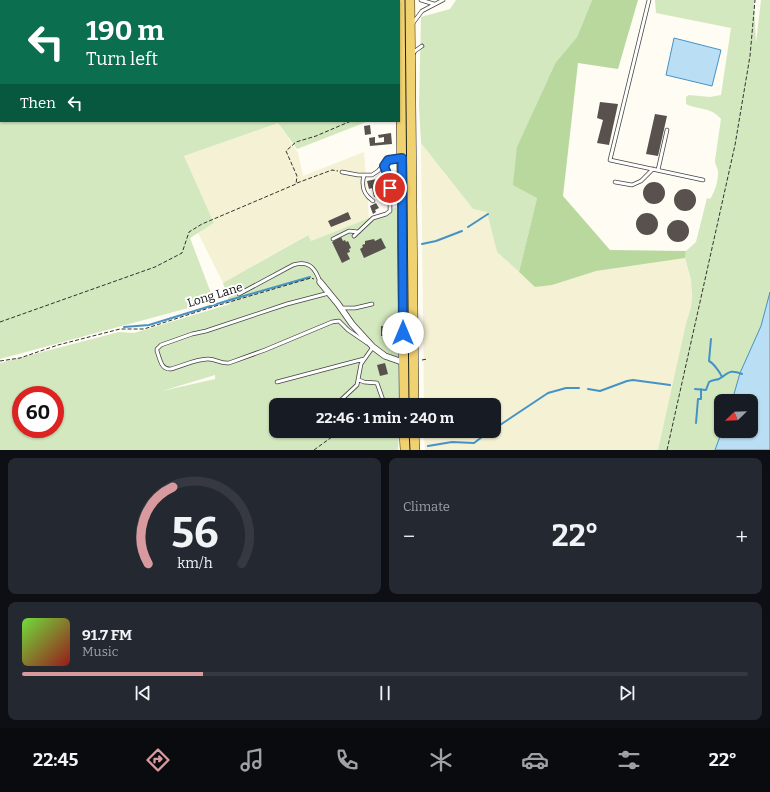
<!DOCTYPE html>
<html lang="en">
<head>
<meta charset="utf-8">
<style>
  body { margin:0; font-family:Bitter,serif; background:#242831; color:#f1f3f6; height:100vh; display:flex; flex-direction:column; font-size:15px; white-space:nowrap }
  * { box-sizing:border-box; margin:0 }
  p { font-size:13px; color:#9ea1a6 }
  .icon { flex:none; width:22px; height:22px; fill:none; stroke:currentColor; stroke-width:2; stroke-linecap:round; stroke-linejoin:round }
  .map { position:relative; height:450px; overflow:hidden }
  .panel { display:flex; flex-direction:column; gap:8px; padding:8px; background:#0d0f14; flex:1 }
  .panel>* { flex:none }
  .top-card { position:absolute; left:0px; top:0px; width:400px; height:122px; box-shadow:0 1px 3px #0004; background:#0b6e4f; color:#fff; overflow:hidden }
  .needle { width:26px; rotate:247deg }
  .fabs { position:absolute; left:714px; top:394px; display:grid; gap:8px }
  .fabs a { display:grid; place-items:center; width:44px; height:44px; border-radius:8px; background:#171b24; box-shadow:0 1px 3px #0004; font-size:20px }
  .speed { position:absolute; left:12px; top:386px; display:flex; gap:8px; font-size:20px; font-weight:700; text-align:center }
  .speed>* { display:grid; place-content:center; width:52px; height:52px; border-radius:50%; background:#171b24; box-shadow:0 1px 3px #0004; line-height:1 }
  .speed .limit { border:6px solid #d22; background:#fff; color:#111 }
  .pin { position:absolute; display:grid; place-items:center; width:34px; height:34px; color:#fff; margin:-17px; border:2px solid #fff; border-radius:50%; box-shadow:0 1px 4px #0007 }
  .me { position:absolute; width:44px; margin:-22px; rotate:0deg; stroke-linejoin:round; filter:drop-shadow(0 0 3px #0008) }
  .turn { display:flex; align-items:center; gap:14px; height:84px; padding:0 20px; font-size:18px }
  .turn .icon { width:52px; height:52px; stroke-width:2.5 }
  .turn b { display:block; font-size:28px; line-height:34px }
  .then { display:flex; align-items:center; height:38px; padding:0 20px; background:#0003; gap:8px; font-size:15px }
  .big { font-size:30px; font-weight:700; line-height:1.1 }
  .panel .tile { flex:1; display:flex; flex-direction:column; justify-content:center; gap:6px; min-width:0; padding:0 14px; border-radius:8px; background:#242831 }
  .panel .dial { align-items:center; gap:0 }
  .dial svg { height:104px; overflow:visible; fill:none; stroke:#363941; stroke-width:7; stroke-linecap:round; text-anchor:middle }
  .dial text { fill:#f1f3f6; stroke:none }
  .song { display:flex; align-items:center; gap:12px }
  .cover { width:48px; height:48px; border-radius:6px; background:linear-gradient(135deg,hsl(100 70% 55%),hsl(0 70% 35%)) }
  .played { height:4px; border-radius:2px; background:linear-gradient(90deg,#d89a9f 25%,#363941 25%) }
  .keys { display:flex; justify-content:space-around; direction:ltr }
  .heat { display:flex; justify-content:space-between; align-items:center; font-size:22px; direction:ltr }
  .panel .tiles { flex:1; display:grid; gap:8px; grid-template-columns:1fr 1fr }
  .tile:last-child { grid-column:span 2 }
  .trip { position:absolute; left:269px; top:398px; width:232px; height:40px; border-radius:8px; background:#171b24; box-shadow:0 1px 3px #0004; font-weight:700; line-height:40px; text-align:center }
  .dock { display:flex; height:64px; justify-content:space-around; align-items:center; background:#090b0e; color:#9ea1a6 }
  .dock .icon { width:28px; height:28px }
  .dock .selected { color:#d89a9f }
  .dock b { font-size:18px; color:#f1f3f6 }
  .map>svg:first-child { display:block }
  .farmland { fill:#f4f1d4 }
  .green { fill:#d3e8be; fill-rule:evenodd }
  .forest { fill:#b8d89e }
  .water { fill:#badef3; stroke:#4593c6 }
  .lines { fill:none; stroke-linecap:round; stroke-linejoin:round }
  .stream { stroke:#4593c6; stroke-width:2 }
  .building { fill:#58514d }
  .service-casing { stroke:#434343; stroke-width:4.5 }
  .minor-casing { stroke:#434343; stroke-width:7 }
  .primary-casing { stroke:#212121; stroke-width:10 }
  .path { stroke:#323232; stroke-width:1; stroke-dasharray:4 2; stroke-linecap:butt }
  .service { stroke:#fff; stroke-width:3 }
  .minor { stroke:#fff; stroke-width:5.5 }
  .primary { stroke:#f1d271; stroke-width:9 }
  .route-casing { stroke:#114b97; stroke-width:10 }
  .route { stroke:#1a73e8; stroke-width:7 }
  .labels { text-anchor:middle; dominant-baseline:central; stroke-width:4; stroke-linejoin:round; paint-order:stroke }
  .street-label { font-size:12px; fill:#101010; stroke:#fff }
</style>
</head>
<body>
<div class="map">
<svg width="770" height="450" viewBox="0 0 770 450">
  <rect width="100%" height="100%" fill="#fefcf3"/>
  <path class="farmland" d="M278,123L298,153L303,176L364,152L369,218L311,241L307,235L223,283L198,233L214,223L184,156Z
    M421,143L473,209L487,212L497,252L535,287L594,271L685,258L692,286L691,307L658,450H425L424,431H494V405H424Z"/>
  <path class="green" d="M0,0L287,1H1V121H369L297,149L278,123L184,156L214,223L190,238L214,301L0,359Z
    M456,0H592L577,37L556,62L537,198L519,272L497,252L487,212L473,209L421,143L419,106L421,17L450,9Z
    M655,0H754L756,43L761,0H770V450H658L686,324L691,307L692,295L691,280L685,258L686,251L696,242L707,198L710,199C715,192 718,181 718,173C718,168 715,165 715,160L721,119C710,106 697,110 686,104V97L689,95L710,97L721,95L731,28L656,13ZM721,401H751V431H721Z
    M397,207L399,405H276V431H399L398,450H0V363L119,332L134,333L230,304L223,283L308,235L311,241ZM215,376V379L162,391L215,375ZM21,395H55V429H21Z"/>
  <path class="forest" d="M592,0H638L618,69L578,63L563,196L610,250L686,251L685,258L596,271L552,285L535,287L519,272L537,198L513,185L517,147L556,62L577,37Z"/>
  <path class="water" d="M674,38L721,50L712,86L666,75Z
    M770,292V450H715L722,431H751V401H732L740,373L761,326Z"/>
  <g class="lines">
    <path class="stream" d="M275,0L277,1
      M383,1L387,0
      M468,227L488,214
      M422,244L436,241L462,231
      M124,327L149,325L233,299L310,277
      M711,339L709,361C713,363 720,372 722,377
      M588,389L600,391L627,381L633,380L670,385
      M695,389L706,390L709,382C712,380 716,380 719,379C729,373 729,369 742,374
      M696,423L698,399H701V389
      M494,429L548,393L566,388H579
      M428,446L452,442L474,443L490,431"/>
  </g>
  <path class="building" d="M600,102L618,104L609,145L597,143L603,120L597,118Z
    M655,114L667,116L658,156L646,154Z
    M370,125L371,134L365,135L364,126Z
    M391,133L392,144L370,146L369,138L375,137V143L384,142V137L379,138L378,135Z
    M381,178L383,186H381L383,195L374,197L372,188L369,189L367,181Z
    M643 193a11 11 0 1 1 22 0a11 11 0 1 1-22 0Z
    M674 200a11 11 0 1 1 22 0a11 11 0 1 1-22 0Z
    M376,203L379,208L375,210L376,212L373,214L370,206Z
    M348,212L351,219L331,227L328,221Z
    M636 224a11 11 0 1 1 22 0a11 11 0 1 1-22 0Z
    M667 231a11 11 0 1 1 22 0a11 11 0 1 1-22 0Z
    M341,237L343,241L345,240L346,242L348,241L351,248L349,249L350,252L347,253L350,259L342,263L332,242Z
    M381,238L386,248L364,258L360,249L363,247L362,245L365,244V241L374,239L375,241Z
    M381,326L393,327V329H399V345H394L393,341H386V336H381Z
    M385,363L388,374L380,376L377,365Z"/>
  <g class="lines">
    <defs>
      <path id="service" d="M421,0L434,4
        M649,0L610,160L703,180
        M413,23L422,11L443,0
        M413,54L415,51L422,46
        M658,170L667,130
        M342,172L358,175H372L378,171L388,160L399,158
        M364,175C361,186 363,194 373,201
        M615,182L632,185L641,181L653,169
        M354,236L373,218L386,214L390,211V184L384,166
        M333,239L349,231L358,232
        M329,293L287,304L206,331L192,334L161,345L157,349V351C160,359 161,370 171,369C182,366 196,359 208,359C216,359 221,364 229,363L265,350L332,322L339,321L348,330L367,343
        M239,294L293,265C308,260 315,267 320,282
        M341,308H355L372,304
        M359,380L364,382L377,383L383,400
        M277,382L364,359
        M332,405L341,400L357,385L361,364L373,347"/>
      <path id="minor" d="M320,282L338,304L352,324L373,347L385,356L405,363"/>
      <path id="primary" d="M400,0L404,405
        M410,0L414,405
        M404,431L405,450
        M414,431L415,450"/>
    </defs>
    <use href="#service" class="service-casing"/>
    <use href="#minor" class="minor-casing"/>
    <use href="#primary" class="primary-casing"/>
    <path class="path" d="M297,183L332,170L338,171
      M0,322L155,267L182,253L189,232L202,224L296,184L297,176L286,151L296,142L316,136L351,121
      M422,360L427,359
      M0,361L20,358L58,345L120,329H144L209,308L311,278L314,279
      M314,450L340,431
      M667,450L735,145L750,56L755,0"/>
    <use href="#service" class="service"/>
    <use href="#minor" class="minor"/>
    <use href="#primary" class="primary"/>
  </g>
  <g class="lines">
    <defs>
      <path id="route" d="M390,188V181L384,166L388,160L402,158L403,333"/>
    </defs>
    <use href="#route" class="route-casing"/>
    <use href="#route" class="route"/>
  </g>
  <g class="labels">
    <g class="street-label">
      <text transform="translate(215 295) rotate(-17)">Long Lane</text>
    </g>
  </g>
</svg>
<div class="fabs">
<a><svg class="needle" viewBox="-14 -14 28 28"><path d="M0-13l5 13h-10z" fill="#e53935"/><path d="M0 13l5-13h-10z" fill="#9ea1a6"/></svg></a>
</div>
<div class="speed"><div class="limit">60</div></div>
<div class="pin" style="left:390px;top:188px;background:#d93025"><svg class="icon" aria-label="arrive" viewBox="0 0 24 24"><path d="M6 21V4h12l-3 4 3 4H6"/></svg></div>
<svg class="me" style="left:403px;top:333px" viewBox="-20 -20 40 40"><circle r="19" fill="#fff"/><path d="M0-13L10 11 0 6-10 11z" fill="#1a73e8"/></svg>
<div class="trip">22:46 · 1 min · 240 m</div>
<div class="top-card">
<div class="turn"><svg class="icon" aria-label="left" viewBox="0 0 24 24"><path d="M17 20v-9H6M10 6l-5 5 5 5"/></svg><div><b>190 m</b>Turn left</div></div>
<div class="then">Then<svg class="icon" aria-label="left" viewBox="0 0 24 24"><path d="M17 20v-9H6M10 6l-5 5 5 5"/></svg></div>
</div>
</div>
<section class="panel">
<div class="tiles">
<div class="tile dial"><svg viewBox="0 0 100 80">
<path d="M14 69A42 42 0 1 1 86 69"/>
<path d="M14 69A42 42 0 0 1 33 10" stroke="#d89a9f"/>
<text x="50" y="56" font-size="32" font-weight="700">56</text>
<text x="50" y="72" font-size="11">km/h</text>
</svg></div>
<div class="tile"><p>Climate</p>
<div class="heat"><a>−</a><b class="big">22°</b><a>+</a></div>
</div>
<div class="tile">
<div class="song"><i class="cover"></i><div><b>91.7 FM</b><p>Music</p></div></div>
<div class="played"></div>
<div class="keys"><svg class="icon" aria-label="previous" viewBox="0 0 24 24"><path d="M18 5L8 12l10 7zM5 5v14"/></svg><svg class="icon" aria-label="pause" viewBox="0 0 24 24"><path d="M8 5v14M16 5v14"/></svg><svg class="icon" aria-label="next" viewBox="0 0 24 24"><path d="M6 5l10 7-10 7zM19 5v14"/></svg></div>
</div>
</div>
</section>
<nav class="dock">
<b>22:45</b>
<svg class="icon selected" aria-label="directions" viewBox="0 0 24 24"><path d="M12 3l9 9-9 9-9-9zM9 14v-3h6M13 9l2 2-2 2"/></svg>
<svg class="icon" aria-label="music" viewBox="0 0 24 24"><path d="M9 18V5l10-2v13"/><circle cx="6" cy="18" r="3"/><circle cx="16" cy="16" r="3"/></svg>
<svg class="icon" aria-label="phone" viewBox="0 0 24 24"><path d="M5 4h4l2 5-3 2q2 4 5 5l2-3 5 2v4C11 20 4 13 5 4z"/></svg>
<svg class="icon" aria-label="climate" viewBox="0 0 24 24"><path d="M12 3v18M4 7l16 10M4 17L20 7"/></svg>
<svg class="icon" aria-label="car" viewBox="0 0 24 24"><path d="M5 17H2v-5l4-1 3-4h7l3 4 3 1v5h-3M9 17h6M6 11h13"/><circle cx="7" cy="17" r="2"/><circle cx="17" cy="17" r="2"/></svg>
<svg class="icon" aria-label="filters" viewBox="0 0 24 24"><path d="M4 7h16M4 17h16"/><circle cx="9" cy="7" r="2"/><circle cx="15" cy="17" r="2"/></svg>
<b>22°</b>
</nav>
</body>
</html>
